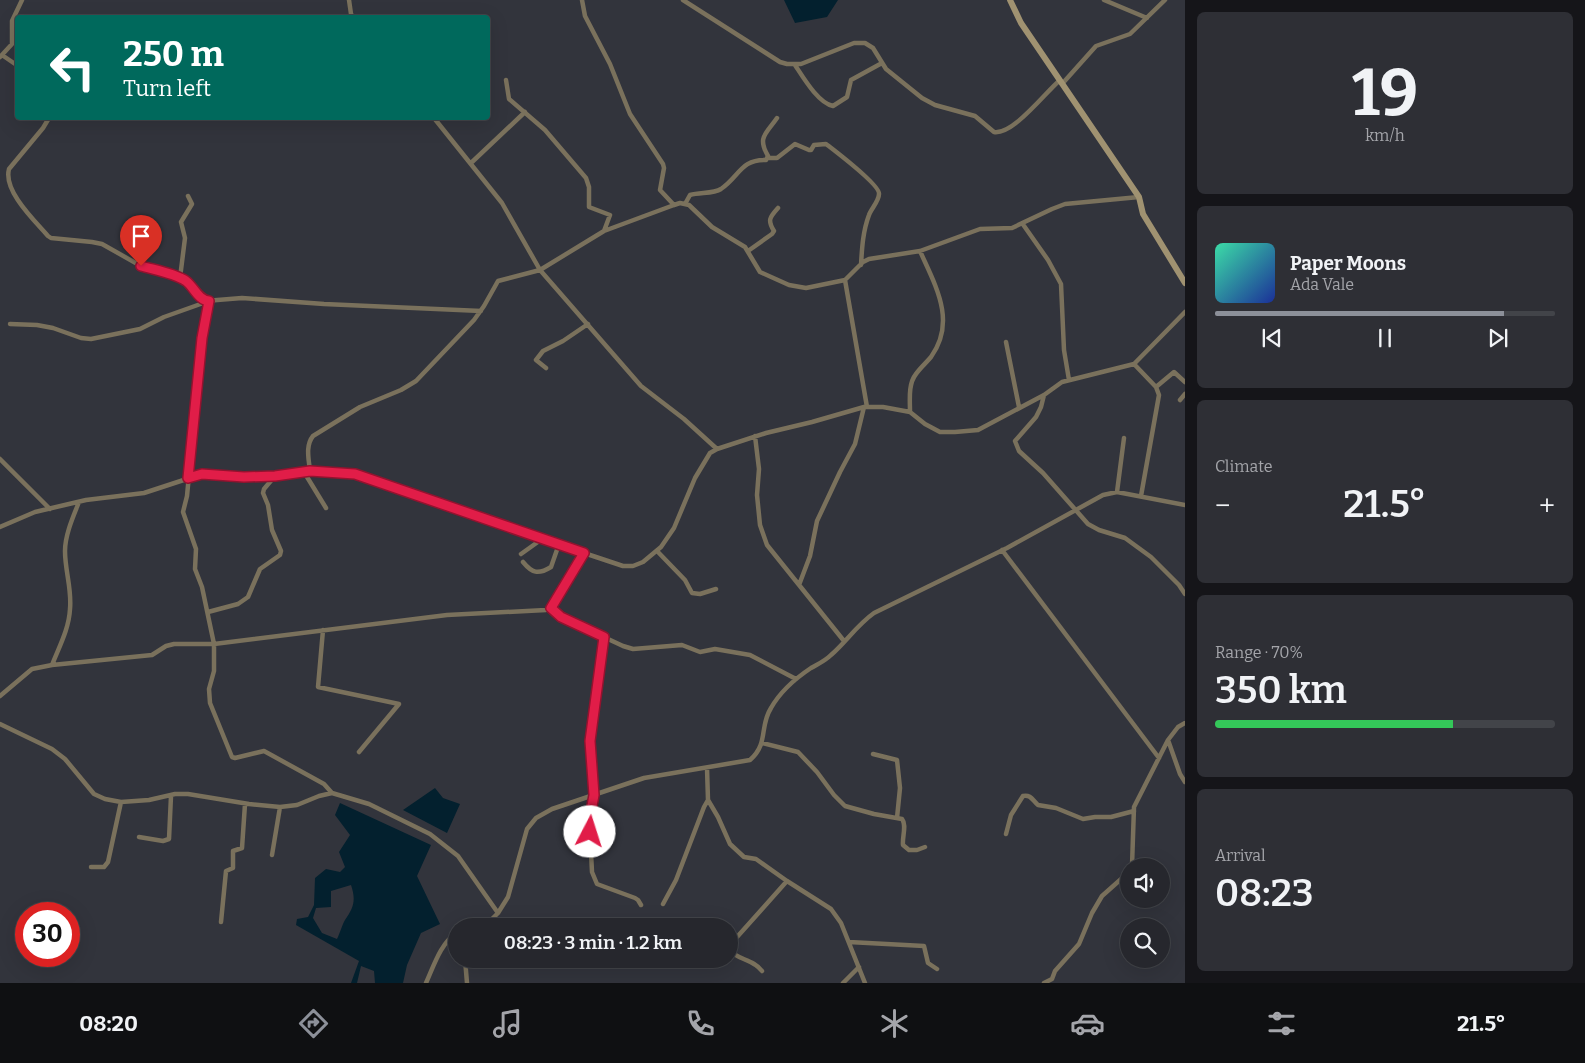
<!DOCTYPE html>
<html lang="en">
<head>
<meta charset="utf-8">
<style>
  body { margin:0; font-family:Bitter,serif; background:#2e2f35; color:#f1f3f6; height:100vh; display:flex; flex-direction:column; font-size:19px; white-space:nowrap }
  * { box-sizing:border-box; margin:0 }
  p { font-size:16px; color:#a4a5aa }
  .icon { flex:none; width:28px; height:28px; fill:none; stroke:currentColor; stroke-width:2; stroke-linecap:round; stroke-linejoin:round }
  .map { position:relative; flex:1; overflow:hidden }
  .details { display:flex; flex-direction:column; gap:12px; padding:12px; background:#151519; width:400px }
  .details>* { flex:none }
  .hud { position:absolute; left:15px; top:15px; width:475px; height:105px; border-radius:5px; box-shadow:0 5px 20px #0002,0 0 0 1px #424449; background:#00695c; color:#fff; overflow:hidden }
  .tools { position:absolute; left:1120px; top:858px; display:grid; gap:10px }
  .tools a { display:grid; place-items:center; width:50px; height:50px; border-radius:50%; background:#26272d; box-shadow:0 5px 20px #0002,0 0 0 1px #424449; font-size:25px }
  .speed { position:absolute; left:15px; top:902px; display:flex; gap:10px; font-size:25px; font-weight:700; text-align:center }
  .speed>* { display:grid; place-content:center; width:65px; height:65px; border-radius:50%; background:#26272d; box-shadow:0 5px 20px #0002,0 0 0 1px #424449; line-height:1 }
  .speed .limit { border:8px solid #d22; background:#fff; color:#111 }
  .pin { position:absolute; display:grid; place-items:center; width:42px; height:42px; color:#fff; margin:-51px -21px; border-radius:50% 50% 50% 0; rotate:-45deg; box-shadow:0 0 5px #0007 }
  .pin .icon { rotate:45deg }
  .me { position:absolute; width:55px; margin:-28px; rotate:5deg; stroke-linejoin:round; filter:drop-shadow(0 0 4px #0008) }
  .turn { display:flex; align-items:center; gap:18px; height:105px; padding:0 25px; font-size:22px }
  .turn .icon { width:65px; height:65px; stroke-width:2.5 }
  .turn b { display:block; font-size:35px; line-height:42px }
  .big { font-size:38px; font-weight:600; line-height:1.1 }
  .details .card { flex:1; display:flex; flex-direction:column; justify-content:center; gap:8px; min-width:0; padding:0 18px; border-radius:8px; background:#2e2f35 }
  .details .dial { align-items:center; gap:0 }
  .dial b { font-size:65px; line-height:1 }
  .song { display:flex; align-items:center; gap:15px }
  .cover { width:60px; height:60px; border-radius:8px; background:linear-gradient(135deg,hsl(160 70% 55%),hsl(230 70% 35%)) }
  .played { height:5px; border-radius:2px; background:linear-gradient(90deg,#8c9099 85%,#424449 85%) }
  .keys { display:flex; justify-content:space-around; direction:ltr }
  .heat { display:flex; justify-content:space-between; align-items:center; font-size:28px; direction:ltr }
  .charge { height:8px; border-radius:4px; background:linear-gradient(90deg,#34c759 70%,#424449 0) }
  .trip { position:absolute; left:448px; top:918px; width:290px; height:50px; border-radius:25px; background:#26272d; box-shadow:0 5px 20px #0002,0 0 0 1px #424449; font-weight:600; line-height:50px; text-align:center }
  .tab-bar { display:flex; height:80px; justify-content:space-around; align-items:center; background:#0f1012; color:#a4a5aa }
  .tab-bar .icon { width:35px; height:35px }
  .tab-bar .selected { color:#8c9099 }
  .tab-bar b { font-size:22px; color:#f1f3f6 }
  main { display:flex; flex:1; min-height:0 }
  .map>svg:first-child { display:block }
  .water { fill:#03202e; fill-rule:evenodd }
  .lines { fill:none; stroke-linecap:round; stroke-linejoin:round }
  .street { stroke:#7a715c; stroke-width:4.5 }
  .secondary { stroke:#a09271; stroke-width:6 }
  .route-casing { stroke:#92132f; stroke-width:12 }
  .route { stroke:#e11d48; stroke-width:9 }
</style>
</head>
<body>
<main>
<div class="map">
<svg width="1185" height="983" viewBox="0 0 1185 983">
  <rect width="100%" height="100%" fill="#32343c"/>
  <path class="water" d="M784,0H838L827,17L795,23Z
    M435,788L443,798L460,804L447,833L403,810Z
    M340,803L431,845L417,876L440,924L421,933L407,965L403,983H375L374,971L361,966L357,983H351L359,961L296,925L297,919L308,917L314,905L315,878L326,869L340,872L345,867L339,852L350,835L335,815ZM351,885C356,900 354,907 345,920C342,925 340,933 337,939L322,933L313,918L316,908L331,907V891Z"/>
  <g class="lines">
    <path class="street" d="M349,0L351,14L354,18
      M582,0L585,16L610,64L630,114L663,164L664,168L660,190L674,205
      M683,0L780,62L787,64H801L854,43H865L873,48L886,69L922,98L935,105L975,116L994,132C1013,135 1045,93 1059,81
      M1104,0L1147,18
      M2,55L18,66
      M0,57L12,44V21L22,0
      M795,65C803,77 818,103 833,106L847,97L851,80L882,63
      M506,80L509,99L545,130L586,178L589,187V207L610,215L604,231
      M1062,84L1096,46L1130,34L1165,0
      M49,118L43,128L9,169C3,191 35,221 48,236L51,238L92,242L102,244L141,266L180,278L188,283L205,301L242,298L324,304L481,311
      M434,118L502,203L540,270L641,386L684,419L717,449
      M768,158H777L795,144L809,150H811L814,145L826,144C835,151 880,185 879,194C879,201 871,209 869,215C863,231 862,247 861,265
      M471,163L525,112
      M685,204L690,195C700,192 713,194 721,189C739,177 741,159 766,160L768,156C757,137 766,134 777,118
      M1022,223L1048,260L1061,284L1064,350L1069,380
      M748,251L772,234L774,231C767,220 770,217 778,208
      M180,278L185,238L181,222L192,204L188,196
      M845,280L867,407
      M10,324L37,325L53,328L81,338L91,339L140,329L164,317L209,301L202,337L187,496L183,512L196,549L195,569L202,587L214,644V671L209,689L210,703L232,757L235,758L264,751L324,784L332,793
      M1006,342L1019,407
      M1134,364L1156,387L1159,395L1141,496
      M546,368L536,360L543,351L563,341L588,324
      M1156,387L1174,372L1185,382
      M1044,395L1041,407L1036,417L1015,441L1019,451L1043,473L1088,524L1099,530L1125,538L1151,557L1179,585L1185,594
      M1180,400L1185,394
      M910,412C910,400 908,384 916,374C920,368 926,363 931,357C957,321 935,285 920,251
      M755,436L759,469L757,495L760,525L767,545L844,641
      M0,459L50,509
      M310,471C309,460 305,446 313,436L360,407L401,390L416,381L474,320L484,306L498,281L540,270L604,231L674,205L680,203L689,205L712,227L745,247L760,272L789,285L806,288L845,280L863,262L869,259L920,251L980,229L1012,228L1052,209L1065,204L1139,197
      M304,472L326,508
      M1117,492L1124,438
      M0,527L35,512L86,500L144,493L202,474L253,477L275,476L310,471L342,472L367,477L496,524L584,553L623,566H633L643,562L661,547L674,528L695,478L710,453L717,449L766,433L812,422L864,407H883L910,412L925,424L940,432H955L978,430L1044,395L1062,382L1134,364L1185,312
      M1002,550L1159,758
      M657,551L685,580L692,593L700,594L716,589
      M521,554L542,539
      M523,562C532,573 538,575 551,567L559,544
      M799,585L810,556L817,521L840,472L855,444L864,407
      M551,608L561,617L623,646L633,649L682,645L700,652L715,649L750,655L796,679
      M208,612L238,604L248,597L260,569L280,555L281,551L272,530L268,505L263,493L264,489L275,476
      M323,630L318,687L399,704L359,752
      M605,637L590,741L594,795L589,822L590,832L592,872L597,884L635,898L638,900L641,905
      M52,665L152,655L166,646L174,644H214L447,615L546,610L551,608L584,553
      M0,696L32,669L52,665C59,647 69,629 70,609C72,589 65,571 65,551C65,535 73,517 79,502
      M0,724L52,749L65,759L94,794L105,799L121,802L149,800L175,794H188L249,804L280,807L297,805L319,796L332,793L369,804L430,834L458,856L498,913
      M1168,740L1180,774L1185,782
      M762,743L798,752L817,772L834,795L845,806L874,814L902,819C907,825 902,837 903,845L909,850H917L925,847
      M873,754L897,760L900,788L897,818
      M707,768L708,800L718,817L730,844L744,857L756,859L787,881L831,909L841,923L865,983
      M1006,834L1011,815L1023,796C1031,794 1033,801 1038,805L1056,808L1083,819L1095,817H1111L1134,811
      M139,837L163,841L169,839L171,796
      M272,855L280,807
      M1132,866L1134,807L1168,740L1178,727L1185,723
      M91,867H104L108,862L121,802
      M663,904L676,880L704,807L708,800
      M221,922L226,871L233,868V851L242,848L245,804
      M477,926L492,919L498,913L508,897L527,829L536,818L552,809L644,778L750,760C769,743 759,727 771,708C780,692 796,678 811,668C818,664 825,661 831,655C846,642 857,625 874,613L1007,548L1103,495L1117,492L1185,505
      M849,942L924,946L928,963L937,969
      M729,946L787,881
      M729,950C738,960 753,959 762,971
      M465,959L467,983
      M426,983C433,968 441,942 456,934
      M843,983L859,967
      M1044,983L1052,979L1055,971L1079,944L1092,913L1102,896L1129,872"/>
    <path class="secondary" d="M1010,0L1021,23L1139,197L1143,214L1185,283"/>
  </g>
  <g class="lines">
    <defs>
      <path id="route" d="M141,266C155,270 174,273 186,281C194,287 198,300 209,301L202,338L188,478L202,474L244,477L275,476L310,471L355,474L584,553L551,608L561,617L604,637L590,741L594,795L589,822L590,832"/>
    </defs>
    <use href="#route" class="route-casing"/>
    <use href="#route" class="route"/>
  </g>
</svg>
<div class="tools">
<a><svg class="icon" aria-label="sound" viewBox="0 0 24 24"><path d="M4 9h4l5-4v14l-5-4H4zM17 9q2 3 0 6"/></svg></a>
<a><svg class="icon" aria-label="search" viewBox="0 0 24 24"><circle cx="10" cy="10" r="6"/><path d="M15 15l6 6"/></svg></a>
</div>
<div class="speed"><div class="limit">30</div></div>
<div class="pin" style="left:141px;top:266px;background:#d93025"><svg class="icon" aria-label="arrive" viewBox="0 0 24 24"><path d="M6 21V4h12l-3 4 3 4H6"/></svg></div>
<svg class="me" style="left:590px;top:832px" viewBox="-20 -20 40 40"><circle r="19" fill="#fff"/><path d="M0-13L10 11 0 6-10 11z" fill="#e11d48"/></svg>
<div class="trip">08:23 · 3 min · 1.2 km</div>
<div class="hud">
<div class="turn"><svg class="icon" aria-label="left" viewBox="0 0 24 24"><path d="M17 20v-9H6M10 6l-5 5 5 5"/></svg><div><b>250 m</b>Turn left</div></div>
</div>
</div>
<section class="details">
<div class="card dial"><b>19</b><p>km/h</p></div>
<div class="card">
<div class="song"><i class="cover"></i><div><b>Paper Moons</b><p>Ada Vale</p></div></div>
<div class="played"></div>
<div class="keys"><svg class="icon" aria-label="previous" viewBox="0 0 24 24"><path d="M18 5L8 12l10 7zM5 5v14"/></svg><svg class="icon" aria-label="pause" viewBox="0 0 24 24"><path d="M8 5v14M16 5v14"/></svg><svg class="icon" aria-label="next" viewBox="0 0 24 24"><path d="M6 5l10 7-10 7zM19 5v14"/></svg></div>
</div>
<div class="card"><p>Climate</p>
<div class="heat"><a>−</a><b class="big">21.5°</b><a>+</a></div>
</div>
<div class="card"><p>Range · 70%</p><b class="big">350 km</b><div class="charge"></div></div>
<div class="card"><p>Arrival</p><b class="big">08:23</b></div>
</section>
</main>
<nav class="tab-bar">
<b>08:20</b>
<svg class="icon selected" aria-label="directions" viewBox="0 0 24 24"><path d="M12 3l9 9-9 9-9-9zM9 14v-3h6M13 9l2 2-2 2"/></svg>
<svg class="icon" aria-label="music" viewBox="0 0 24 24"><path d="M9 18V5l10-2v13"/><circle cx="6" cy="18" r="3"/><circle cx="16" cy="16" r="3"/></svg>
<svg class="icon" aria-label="phone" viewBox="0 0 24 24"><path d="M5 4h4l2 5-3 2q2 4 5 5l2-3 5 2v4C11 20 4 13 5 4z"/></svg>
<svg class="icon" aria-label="climate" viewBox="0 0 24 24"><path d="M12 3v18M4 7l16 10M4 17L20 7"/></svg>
<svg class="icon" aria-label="car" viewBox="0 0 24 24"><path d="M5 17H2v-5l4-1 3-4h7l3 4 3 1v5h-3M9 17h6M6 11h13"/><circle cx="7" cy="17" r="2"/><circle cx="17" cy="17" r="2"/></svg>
<svg class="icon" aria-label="filters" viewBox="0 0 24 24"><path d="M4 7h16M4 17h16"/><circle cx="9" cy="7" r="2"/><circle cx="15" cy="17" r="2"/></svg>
<b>21.5°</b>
</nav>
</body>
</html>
